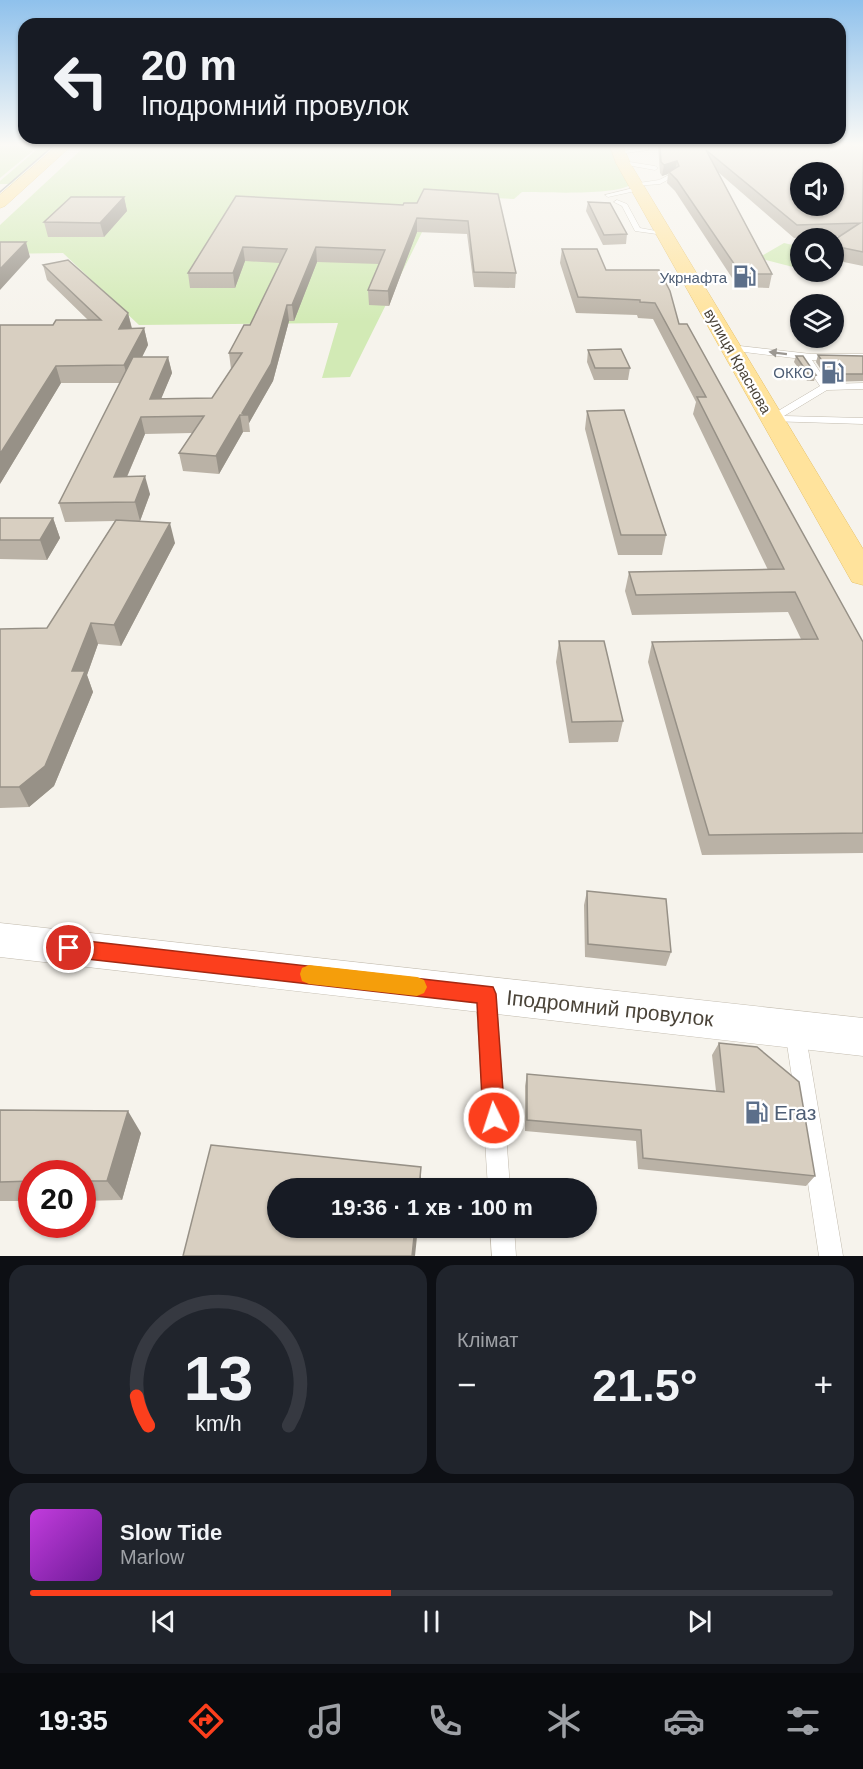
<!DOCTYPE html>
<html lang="uk">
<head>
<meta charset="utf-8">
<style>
  body { margin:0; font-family:Helvetica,sans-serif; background:#20242c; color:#f1f3f6; height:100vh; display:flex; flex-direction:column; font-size:22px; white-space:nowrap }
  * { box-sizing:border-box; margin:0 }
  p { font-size:20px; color:#9ea1a6 }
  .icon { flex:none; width:33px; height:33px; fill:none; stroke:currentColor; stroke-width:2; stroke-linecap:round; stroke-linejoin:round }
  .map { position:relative; height:1256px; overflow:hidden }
  .drawer { display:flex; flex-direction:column; gap:9px; padding:9px; background:#0d0f14; flex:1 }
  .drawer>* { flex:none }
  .banner { position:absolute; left:18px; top:18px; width:828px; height:126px; border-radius:18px; box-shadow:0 2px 4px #0004; background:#171b24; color:#f1f3f6; overflow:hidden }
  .fabs { position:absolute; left:790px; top:162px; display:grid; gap:12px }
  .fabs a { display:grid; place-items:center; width:54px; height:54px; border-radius:50%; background:#171b24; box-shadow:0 2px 4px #0004; font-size:30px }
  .speed { position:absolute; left:18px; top:1160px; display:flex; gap:12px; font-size:30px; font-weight:700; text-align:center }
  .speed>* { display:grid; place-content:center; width:78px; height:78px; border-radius:50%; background:#171b24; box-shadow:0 2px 4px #0004; line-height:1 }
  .speed .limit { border:9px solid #d22; background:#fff; color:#111 }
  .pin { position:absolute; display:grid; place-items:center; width:51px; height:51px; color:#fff; margin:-26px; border:3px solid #fff; border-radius:50%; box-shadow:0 2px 6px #0007 }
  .me { position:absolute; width:66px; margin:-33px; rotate:356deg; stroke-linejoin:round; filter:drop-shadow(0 0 4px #0008) }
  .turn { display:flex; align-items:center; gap:21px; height:126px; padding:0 24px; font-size:27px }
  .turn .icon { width:78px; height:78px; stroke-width:2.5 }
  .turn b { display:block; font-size:42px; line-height:51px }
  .big { font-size:45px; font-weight:800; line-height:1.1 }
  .drawer .card { flex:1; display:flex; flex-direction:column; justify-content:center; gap:9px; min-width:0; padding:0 21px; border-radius:18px; background:#20242c }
  .drawer .dial { align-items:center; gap:0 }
  .dial svg { height:156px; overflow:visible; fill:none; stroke:#363941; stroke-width:7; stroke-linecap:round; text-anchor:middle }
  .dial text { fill:#f1f3f6; stroke:none }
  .song { display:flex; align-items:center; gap:18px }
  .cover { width:72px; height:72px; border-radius:9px; background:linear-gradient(135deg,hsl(290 70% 55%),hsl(280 70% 35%)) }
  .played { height:6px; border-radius:3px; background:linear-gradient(90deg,#fc3f1d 45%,#363941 45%) }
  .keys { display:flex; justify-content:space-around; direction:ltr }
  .heat { display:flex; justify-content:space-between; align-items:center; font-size:33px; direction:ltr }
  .drawer .tiles { flex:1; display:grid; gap:9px; grid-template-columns:1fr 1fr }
  .card:last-child { grid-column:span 2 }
  .trip { position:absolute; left:267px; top:1178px; width:330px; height:60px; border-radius:30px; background:#171b24; box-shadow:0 2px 4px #0004; font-weight:800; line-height:60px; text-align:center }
  .dock { display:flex; height:96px; justify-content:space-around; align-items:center; background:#090b0e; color:#9ea1a6 }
  .dock .icon { width:42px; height:42px }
  .dock .active { color:#fc3f1d }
  .dock b { font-size:27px; color:#f1f3f6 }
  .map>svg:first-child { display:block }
  .green { fill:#d2eab5 }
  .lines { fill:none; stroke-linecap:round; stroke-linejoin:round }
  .lane-casing { stroke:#c2bbae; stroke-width:1 }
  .street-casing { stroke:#c2bbae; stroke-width:1 }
  .primary-casing { stroke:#e6c16a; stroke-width:1 }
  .lane { fill:#fff; fill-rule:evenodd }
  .street { fill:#fff; fill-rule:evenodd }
  .primary { fill:#ffe39c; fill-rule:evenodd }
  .tram { stroke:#9a9a9a; stroke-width:1.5 }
  .wall { fill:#bab2a6 }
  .shaded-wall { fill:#979187 }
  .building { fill:#d8cfc1; stroke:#979187; stroke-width:1.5; fill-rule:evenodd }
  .oneway { fill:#9c9892 }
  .route { fill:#fc3f1d; stroke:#a42913; stroke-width:1.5 }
  .slow { fill:#f59e0b }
  .labels { text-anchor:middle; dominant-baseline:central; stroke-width:4.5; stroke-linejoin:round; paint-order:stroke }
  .far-service-label { font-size:15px; fill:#4e5e75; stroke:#fff; text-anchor:end }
  .far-street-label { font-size:15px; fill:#4b4439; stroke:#fff }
  .near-street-label { font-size:21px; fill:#4b4439; stroke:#fff }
  .near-service-label { font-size:21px; fill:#4e5e75; stroke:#fff; text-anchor:start }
</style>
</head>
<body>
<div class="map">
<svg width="863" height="1256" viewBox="0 0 863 1256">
  <rect width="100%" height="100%" fill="#f6f3ec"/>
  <path class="green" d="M0,146H39L0,178Z
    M41,146H54L11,184H0V181Z
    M85,146H614L619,164L632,184C615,196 546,192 522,192L514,199L437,195L436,204L350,377L322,378L338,323L139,325L63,253L0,254V225Z
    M784,243L801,247V262L793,267L758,258Z"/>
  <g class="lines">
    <defs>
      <path id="lane" d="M644,146H648V150L618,154L615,152L643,148Z
        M623,161L655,166L658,168L655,170L621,164Z
        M673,173L675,176L660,184L635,186L632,184L659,180Z
        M638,187L640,190L608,197L605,195Z
        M617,200L627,204L640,228L667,233L664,235L635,231L622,206L614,202Z
        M731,345L811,354H863V360H812L828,384L863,383V389L827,390L784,416L863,418V424L768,421V417L820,386L802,359L728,350L727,348Z
        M486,986L493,989L496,996L510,1188H488L476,996L479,989Z
        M795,1021L802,1024L805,1031L843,1256H819L785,1031L788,1024Z
        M490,1227H514L516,1256H492Z"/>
      <path id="street" d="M0,923L863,1018V1056L0,957Z"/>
      <path id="primary" d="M57,146H71L5,206L0,208V195Z
        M610,146H623L630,163L863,549V585L852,582L848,575L616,163Z"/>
    </defs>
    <use href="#lane" class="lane-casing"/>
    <use href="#street" class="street-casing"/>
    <use href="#primary" class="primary-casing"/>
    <use href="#lane" class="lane"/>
    <use href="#street" class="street"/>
    <use href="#primary" class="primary"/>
    <path class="tram" d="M0,192L53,146"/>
  </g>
  <path class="wall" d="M658,146H863V266L834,260V240L840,236L794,238L718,172L772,274L769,288L738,287L675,191L667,183L668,174L662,176L660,173Z
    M498,194L516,273L515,288L474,287L467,234L417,232L389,306L369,305L368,290L379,264L317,262L294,321H289L273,381L249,423L250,432H243L219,474L183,471L179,453L192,433L145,434L127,477L150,494L140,521H133L175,543L121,646L98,644L87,675L93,692L54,786L29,807L0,808V629L47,628L115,521L65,522L59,503L121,383H61L0,484L53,325L88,320L47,280L43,265L128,313L132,328H144L148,345L142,357H168L172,373L161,398H212L231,369L229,353L250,325L280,263L245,261L235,288H190L188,273L236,196L403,205Z
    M124,197L127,211L104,237H48L44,222Z
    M588,202L627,234L626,244L603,245L586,211Z
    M562,249L606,270H659L679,324L863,642V853L702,855L648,662L652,642L801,639L788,612L632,615L625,591L629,572L768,570L693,414L696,402L653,319L638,318L637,315L576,313L560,263Z
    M588,350L630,368L628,380H594L587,362Z
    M818,355L863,356V381L829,382L816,362Z
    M796,356L816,375L814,381H807L794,362Z
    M587,411L666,535L662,555H618L585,429Z
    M0,518H53L60,538L47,560L0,559Z
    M559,641L623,721L618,742L569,743L556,662Z
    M587,891L671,952L666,966L585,957L584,905Z
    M719,1043L815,1176L806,1186L638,1169L636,1141L525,1131V1086L527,1074L716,1091L712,1055Z
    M0,1110L141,1133L122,1200L82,1201V1173H32V1201H0Z"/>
  <path class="shaded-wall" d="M677,161L675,172H669L668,174L662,176L664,165Z
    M124,197L127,211L104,237L100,223Z
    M417,218V232L389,306L388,291Z
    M26,242L30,257L0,290V269Z
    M243,247L245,261L235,288L233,273Z
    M316,247L317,262L294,321L292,305Z
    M287,305L289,321L273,381L249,423L248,415L242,413Z
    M128,313L132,330L119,329Z
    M144,328L148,345L129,383L124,365Z
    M168,357L172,373L154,416L150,399Z
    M56,366L61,383L0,484V454Z
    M240,415L243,432L219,474L216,456Z
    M141,417L145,434L119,495L114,477Z
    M145,476L150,494L140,521L135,502Z
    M53,518L60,538L47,560L40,540Z
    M170,523L175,543L121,646L114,625Z
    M91,623L98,644L87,675L93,692L54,786L29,807L19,787L72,671Z
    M128,1111L141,1133L122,1200L107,1181Z
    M421,1167V1188H419Z
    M415,1227H418L415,1256H412Z"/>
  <path class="building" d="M660,146H863V252L834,246V240L860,223L797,225L706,150L772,274H741L677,180L669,172L679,166L677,161L664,165L661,162ZM801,172H834V206H801Z
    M424,189L498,194L516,273L474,272L468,221L417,218L388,291L368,290L385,250L316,247L292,305H287L271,364L242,413L248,415H240L216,456L179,453L204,416L141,417L114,477L145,476L135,502L59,503L133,357H168L150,399L212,398L242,353H229L244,325H250L287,249L243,247L233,273H188L236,196L403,205L404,203H417Z
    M71,197H124L100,223L44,222Z
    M588,202L610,203L627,234L604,235Z
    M0,242H26L0,269Z
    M562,249H597L606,270H659L670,291L679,324H687L863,642V833L709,835L652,642L818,639L795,592L636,595L629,572L784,569L697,397H706L655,303L640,302V300L578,297Z
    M68,260L128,313L119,329L144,328L124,365L56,366L0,454V325H53L56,320H101L43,265Z
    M621,349L630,368H595L588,350Z
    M818,355L863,356V374H831Z
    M796,356H803L816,375H809Z
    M624,410L666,535H621L587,411Z
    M0,518H53L40,540H0Z
    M116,520L170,523L114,625L91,623L72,671H85L45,766L19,787H0V629L47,628Z
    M559,641H604L623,721L572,722Z
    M587,891L666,899L671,952L588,944Z
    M719,1043L757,1047L799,1082L815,1176L643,1158L641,1130L527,1120V1074L724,1092Z
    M0,1110L128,1111L107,1181H82V1173H32V1181L0,1182Z
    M211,1145L421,1167L419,1188H278V1227H415L412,1256H183Z"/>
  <defs><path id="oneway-solid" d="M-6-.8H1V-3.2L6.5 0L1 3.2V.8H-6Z" transform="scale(1.5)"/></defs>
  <use class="oneway" href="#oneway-solid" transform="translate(778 353) rotate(-173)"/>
  <linearGradient id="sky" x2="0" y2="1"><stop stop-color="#8fc1ec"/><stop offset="0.45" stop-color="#fbfaf6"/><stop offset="1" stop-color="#fbfaf6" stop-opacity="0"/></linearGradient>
  <rect width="863" height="322" fill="url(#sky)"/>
  <path class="route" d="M69,939L493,987L496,994L505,1118L502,1125L494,1129L486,1125L483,1118L477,1003L69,957L63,954L60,948L63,941Z"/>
  <path class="slow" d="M309,965L417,977L424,980L427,987L424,993L417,996L309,984L302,981L300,974L302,968Z"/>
  <defs>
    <symbol id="fuel-bare" viewBox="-9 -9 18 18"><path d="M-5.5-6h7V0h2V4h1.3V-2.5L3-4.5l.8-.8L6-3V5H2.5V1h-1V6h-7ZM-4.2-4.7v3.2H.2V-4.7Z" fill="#5c6f8a" stroke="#fff" stroke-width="2.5" paint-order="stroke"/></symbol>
  </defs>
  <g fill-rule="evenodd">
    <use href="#fuel-bare" x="728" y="260" width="33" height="33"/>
    <use href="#fuel-bare" x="816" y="356" width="33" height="33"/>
    <use href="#fuel-bare" x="740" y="1096" width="33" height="33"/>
  </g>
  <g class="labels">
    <g class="far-service-label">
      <text x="727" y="277">Укрнафта</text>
      <text x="814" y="372">ОККО</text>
    </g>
    <g class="far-street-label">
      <text transform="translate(738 361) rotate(60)">вулиця Краснова</text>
    </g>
    <g class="near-street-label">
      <text transform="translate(610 1008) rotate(6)">Іподромний провулок</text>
    </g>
    <g class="near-service-label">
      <text x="774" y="1112">Егаз</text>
    </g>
  </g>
</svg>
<div class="fabs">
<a><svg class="icon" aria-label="sound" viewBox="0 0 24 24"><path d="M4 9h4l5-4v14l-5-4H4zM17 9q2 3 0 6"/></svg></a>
<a><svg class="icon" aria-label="search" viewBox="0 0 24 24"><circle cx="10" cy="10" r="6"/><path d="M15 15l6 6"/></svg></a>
<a><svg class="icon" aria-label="layers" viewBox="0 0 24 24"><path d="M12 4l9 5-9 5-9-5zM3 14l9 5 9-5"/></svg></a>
</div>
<div class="speed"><div class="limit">20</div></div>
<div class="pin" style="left:69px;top:948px;background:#d93025"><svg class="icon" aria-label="arrive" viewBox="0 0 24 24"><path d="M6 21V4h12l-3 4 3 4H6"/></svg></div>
<svg class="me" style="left:494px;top:1118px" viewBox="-20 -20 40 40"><circle r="17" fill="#fc3f1d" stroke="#fff" stroke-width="3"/><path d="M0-11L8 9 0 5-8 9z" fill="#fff"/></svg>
<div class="trip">19:36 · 1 хв · 100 m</div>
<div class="banner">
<div class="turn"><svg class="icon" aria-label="left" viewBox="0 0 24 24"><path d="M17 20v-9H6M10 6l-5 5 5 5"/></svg><div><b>20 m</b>Іподромний провулок</div></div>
</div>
</div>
<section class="drawer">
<div class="tiles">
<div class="card dial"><svg viewBox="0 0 100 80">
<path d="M14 69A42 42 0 1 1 86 69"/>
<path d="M14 69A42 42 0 0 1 8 54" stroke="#fc3f1d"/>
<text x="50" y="56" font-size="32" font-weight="700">13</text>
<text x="50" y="72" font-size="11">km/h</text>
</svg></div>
<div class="card"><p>Клімат</p>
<div class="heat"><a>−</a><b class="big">21.5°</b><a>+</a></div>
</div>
<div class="card">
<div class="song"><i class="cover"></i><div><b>Slow Tide</b><p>Marlow</p></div></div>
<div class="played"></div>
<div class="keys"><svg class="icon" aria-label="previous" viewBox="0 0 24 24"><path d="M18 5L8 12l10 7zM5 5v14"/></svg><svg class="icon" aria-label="pause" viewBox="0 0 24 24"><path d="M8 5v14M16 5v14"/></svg><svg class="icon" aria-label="next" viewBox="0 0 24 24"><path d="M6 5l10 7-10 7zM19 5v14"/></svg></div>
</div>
</div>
</section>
<nav class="dock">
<b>19:35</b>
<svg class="icon active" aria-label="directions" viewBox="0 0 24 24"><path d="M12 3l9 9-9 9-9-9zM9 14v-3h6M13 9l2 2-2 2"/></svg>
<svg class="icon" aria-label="music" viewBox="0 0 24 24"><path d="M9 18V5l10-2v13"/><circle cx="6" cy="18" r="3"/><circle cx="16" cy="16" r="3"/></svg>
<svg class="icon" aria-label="phone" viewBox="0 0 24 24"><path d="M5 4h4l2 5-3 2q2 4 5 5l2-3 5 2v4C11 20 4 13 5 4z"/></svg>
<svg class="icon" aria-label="climate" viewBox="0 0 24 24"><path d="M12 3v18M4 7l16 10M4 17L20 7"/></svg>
<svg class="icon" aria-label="car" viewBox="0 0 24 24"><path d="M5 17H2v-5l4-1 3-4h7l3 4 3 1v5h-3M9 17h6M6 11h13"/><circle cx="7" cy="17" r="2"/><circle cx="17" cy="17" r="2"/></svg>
<svg class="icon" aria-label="filters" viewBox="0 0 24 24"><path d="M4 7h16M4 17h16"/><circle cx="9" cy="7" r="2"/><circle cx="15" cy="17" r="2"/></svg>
</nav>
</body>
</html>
